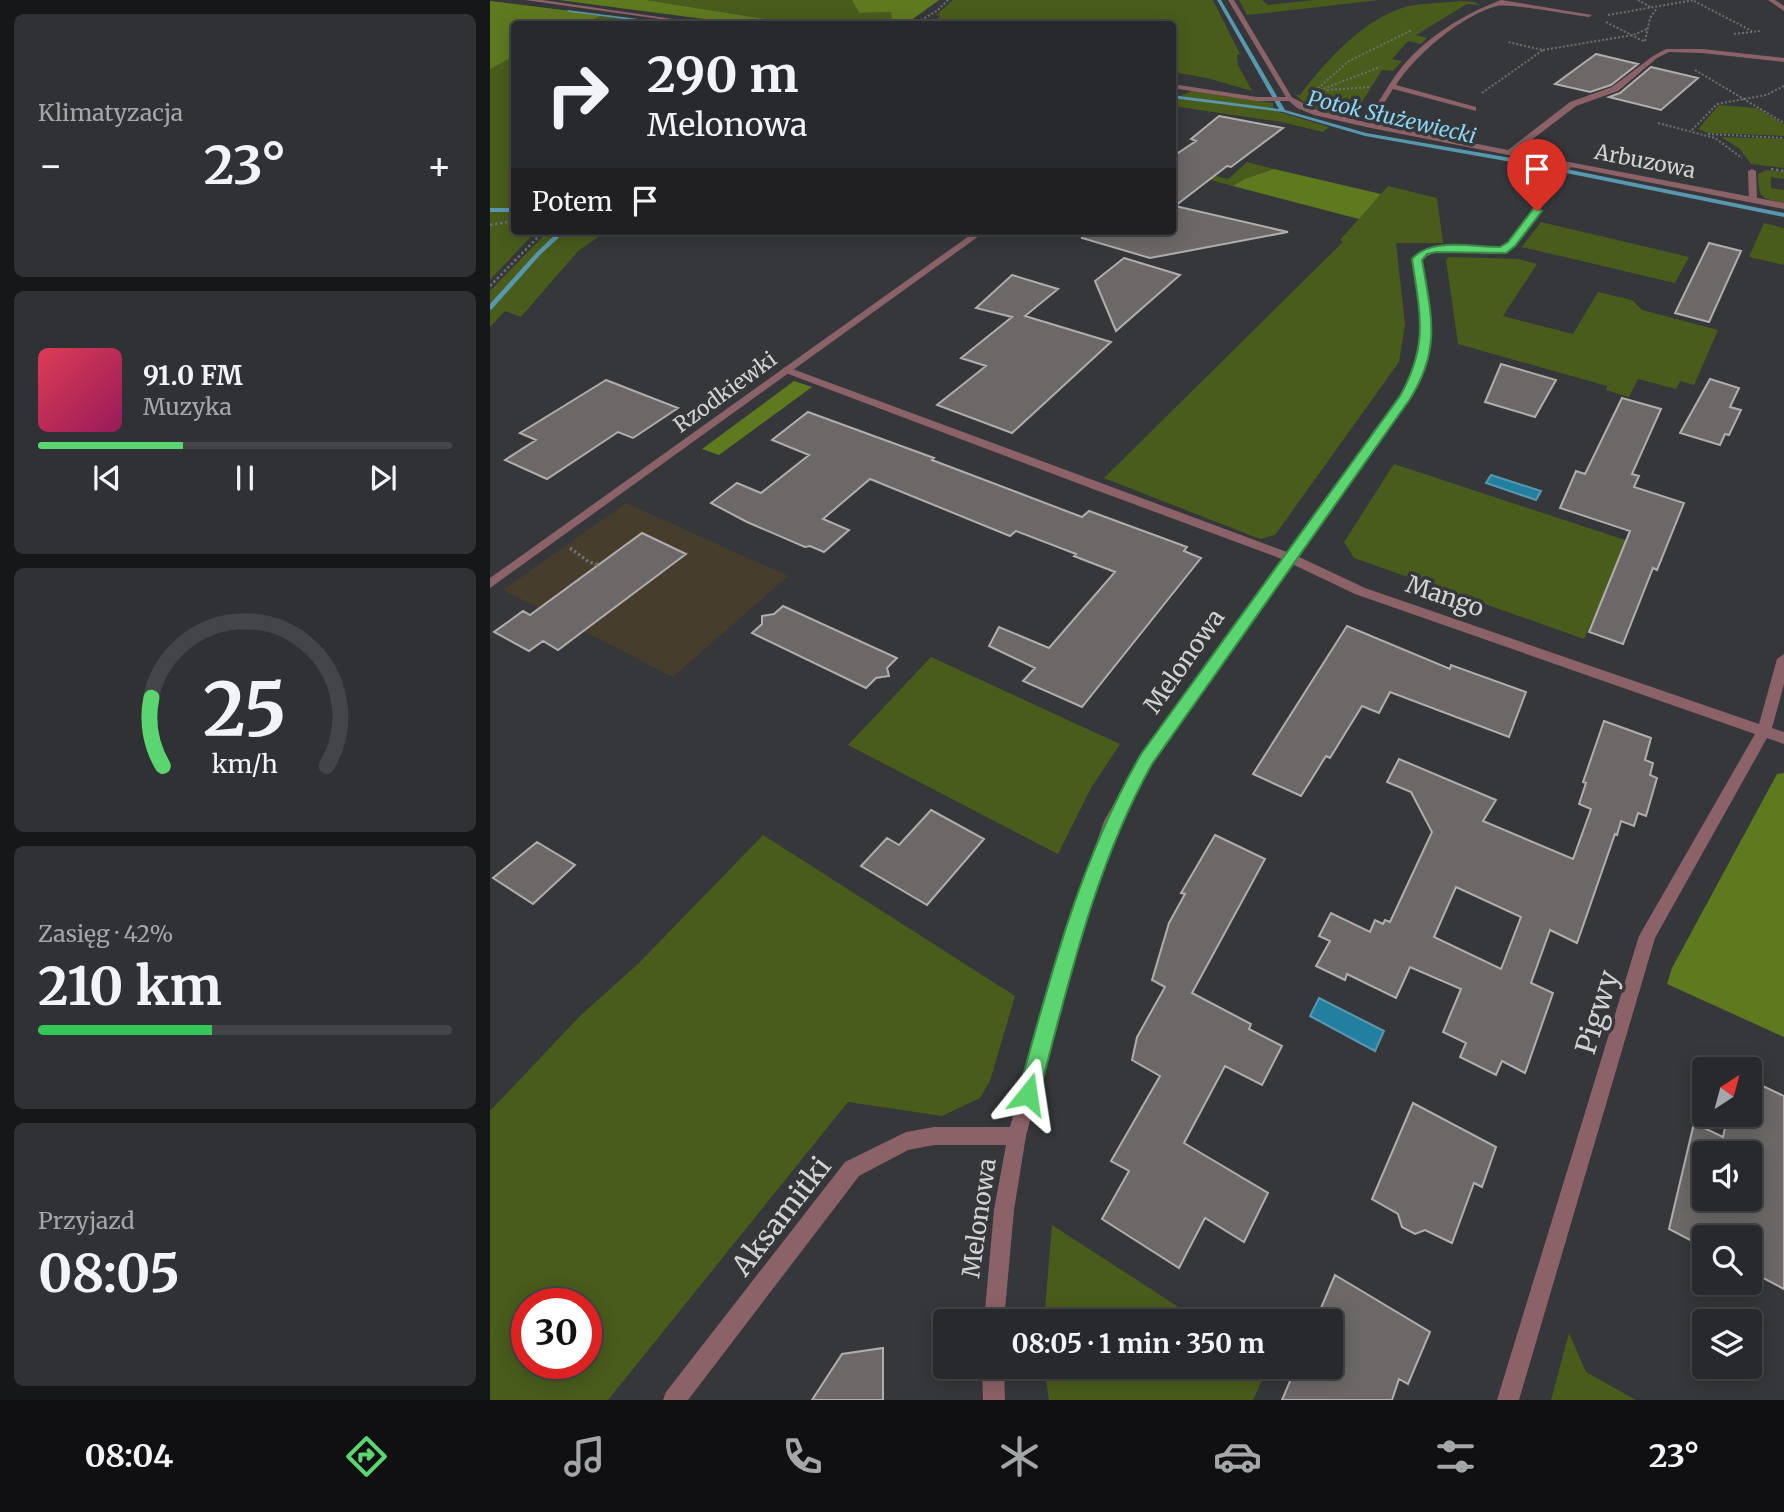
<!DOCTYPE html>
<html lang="pl">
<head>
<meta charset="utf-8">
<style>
  body { margin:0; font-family:Merriweather,serif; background:#303134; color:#f1f3f6; height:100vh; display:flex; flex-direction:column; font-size:26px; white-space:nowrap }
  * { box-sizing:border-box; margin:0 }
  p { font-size:23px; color:#a5a6a9 }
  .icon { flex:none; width:38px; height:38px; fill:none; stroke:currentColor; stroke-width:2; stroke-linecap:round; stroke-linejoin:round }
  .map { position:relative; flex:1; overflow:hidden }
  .sheet { display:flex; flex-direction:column; gap:14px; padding:14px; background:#161718; width:490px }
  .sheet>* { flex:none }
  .guide { position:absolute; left:21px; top:21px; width:665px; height:214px; border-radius:7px; box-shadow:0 4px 18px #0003,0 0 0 2px #444548; background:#28292c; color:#f1f3f6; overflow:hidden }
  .needle { width:46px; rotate:36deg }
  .buttons { position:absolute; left:1202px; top:1057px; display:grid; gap:14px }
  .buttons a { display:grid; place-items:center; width:70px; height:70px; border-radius:7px; background:#28292c; box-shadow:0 4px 18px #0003,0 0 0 2px #444548; font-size:35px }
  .speed { position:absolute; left:21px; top:1288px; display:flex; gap:14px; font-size:35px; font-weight:700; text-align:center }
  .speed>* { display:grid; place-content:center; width:91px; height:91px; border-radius:50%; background:#28292c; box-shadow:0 4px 18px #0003,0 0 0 2px #444548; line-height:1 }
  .speed .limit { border:10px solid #d22; background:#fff; color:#111 }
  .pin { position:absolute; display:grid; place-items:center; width:60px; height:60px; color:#fff; margin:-72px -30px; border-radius:50% 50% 50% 0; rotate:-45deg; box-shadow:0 0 7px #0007 }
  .pin .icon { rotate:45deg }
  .me { position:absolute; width:77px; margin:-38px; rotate:15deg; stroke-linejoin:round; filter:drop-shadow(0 0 5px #0008) }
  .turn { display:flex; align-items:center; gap:24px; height:147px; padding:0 21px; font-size:32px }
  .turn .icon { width:91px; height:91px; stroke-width:2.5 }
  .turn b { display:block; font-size:49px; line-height:60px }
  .then { display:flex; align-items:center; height:66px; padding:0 21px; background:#0003; gap:14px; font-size:26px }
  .big { font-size:52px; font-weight:700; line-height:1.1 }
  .sheet .widget { flex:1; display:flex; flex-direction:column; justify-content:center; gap:10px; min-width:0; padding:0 24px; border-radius:10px; background:#303134 }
  .sheet .dial { align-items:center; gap:0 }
  .dial svg { height:182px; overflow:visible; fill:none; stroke:#444548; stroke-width:7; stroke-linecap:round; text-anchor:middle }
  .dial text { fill:#f1f3f6; stroke:none }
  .song { display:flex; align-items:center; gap:21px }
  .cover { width:84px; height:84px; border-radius:10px; background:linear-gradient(135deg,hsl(350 70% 55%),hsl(330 70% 35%)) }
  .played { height:7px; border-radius:4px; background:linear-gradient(90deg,#5ad56f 35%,#444548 35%) }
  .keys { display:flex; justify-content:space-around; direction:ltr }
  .heat { display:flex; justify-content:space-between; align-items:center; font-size:38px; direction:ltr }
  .charge { height:10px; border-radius:5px; background:linear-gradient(90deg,#34c759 42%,#444548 0) }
  .trip { position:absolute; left:443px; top:1309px; width:410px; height:70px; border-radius:7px; background:#28292c; box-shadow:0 4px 18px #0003,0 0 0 2px #444548; font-weight:700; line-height:70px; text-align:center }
  .menu { display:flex; height:112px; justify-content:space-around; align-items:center; background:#101012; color:#a5a6a9 }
  .menu .icon { width:49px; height:49px }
  .menu .on { color:#5ad56f }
  .menu b { font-size:32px; color:#f1f3f6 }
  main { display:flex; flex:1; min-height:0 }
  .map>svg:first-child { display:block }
  .education { fill:#473d2d }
  .green { fill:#495c1c; fill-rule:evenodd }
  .forest { fill:#5f791f }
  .water { fill:#237f9f; stroke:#5898af; stroke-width:2 }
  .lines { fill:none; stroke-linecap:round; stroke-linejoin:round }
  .stream { fill:#5898af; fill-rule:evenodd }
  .building { fill:#6d6868; stroke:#b2adad; stroke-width:2; fill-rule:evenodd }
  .path-far2 { stroke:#6e6f71; stroke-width:2; stroke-dasharray:2 2; stroke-linecap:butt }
  .path-far1 { stroke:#6e6f71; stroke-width:2.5; stroke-dasharray:2.5 2.5; stroke-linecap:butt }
  .path { stroke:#6e6f71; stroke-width:3.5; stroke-dasharray:2.5 2.5; stroke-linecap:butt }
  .lane { fill:#8b6268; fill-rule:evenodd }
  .street { fill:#8b6268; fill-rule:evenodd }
  .route { fill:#5ad56f; stroke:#3a8a48; stroke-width:2 }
  .labels { text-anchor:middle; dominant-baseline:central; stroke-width:7; stroke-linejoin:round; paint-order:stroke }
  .far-water-label { font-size:21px; font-style:italic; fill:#88d7f7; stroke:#36373a }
  .far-street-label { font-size:21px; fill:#d2d3d4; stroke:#36373a }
  .street-label { font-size:24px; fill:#d2d3d4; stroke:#36373a }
  .near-street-label { font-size:28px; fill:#d2d3d4; stroke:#36373a }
</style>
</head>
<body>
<main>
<section class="sheet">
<div class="widget"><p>Klimatyzacja</p>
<div class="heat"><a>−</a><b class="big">23°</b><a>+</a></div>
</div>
<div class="widget">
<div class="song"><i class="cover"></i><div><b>91.0 FM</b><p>Muzyka</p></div></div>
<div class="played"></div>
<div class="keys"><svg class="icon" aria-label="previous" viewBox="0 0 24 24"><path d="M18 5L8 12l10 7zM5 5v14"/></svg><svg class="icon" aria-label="pause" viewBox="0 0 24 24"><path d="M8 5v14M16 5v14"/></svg><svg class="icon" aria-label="next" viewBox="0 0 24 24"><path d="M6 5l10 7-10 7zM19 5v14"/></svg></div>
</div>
<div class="widget dial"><svg viewBox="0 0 100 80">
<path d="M14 69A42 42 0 1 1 86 69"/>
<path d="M14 69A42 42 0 0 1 9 39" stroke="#5ad56f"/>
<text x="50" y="56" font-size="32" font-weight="700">25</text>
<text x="50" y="72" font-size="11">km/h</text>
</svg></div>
<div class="widget"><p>Zasięg · 42%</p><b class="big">210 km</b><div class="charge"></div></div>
<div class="widget"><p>Przyjazd</p><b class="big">08:05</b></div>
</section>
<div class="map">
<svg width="1294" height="1400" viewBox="0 0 1294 1400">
  <rect width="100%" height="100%" fill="#36373a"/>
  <path class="education" d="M136,503L298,576L183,677L13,590Z"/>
  <path class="green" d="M156,0H362L369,13L401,12L403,18L380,24H281L275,19Z
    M463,0H723L750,54L747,55L748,65L762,91L717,78L683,72L682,24H443L450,16L446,15Z
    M749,0H772L778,5L825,0H889L757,15Z
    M0,1L182,24H24V231H46L0,280Z
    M969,1L984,2L991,5L977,4L926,35L937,38L931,44L918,41L902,59L912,61L903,71L892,70L865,113L874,117C853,120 820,111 806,95H810C834,63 870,23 909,9C927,2 951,4 969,1Z
    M702,91L783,103V110L839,127L833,132L791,122L683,106L689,98L765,107L690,96Z
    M1229,105L1267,108L1294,124V136L1218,133L1208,129Z
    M1231,137L1294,139V168L1261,164L1250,149Z
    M757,162L784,169L754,179L743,186L683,170L682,165L738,179Z
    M1276,170L1294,172V179L1281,177V188L1294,190V203C1270,198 1269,199 1268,174Z
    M898,186L947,198L953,243H906L915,324L909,362L785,535L770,539L614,478L853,242L850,240Z
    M1051,222L1199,257L1185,283L1032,247Z
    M1274,223L1294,228V265L1259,257Z
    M58,231H117L88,251L31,317L15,311L0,327V291Z
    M959,257L1028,259L1047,264L1013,316L1083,334L1108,292L1142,300L1152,310L1228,330L1204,385L1190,381L1186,389L1148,379L1139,397L1116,390L1117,386L968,344L956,260Z
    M904,464L1138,541L1094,639L864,558L854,542Z
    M441,657L630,744L601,788L568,854L358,745Z
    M273,835L525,996L500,1081L490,1098L452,1116L358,1102L118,1400H0V1111L90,1016L149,963ZM37,1304H96V1363H37Z
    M562,1225L710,1321H554Z
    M1079,1333L1096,1372L1146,1400H1061Z
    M554,1367H778L763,1400H559Z"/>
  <path class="forest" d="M69,0H156L275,19L281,24H252Z
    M362,0H449L416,24H380L402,18L401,12L369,13Z
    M0,1L113,15L92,24H24V56L0,69Z
    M784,169L891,194L869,219L743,186L754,179Z
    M304,381L322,387L229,455L212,449Z
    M1294,773V1037L1177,984L1182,968L1287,774Z"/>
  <path class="water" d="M1001,475L1051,491L1046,500L996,483Z
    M829,998L894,1031L885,1051L820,1016Z"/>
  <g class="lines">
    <path class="stream" d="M727,0H731L795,110L876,133L1027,159L1294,213V217L1027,163L875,136L793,112L682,98V95L789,109Z
      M77,10L180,23L182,24H174L79,12Z
      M0,208H24V212H0Z
      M69,231H76L50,255L2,309L0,310V304L46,253Z"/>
  </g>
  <path class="building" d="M1106,54L1148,64L1121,85L1100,92L1065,84Z
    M1161,67L1208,78L1171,110L1119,97L1130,93Z
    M729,116L793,128L741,167L737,166L685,206L798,232L660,258L592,238L593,231H682V157L706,141L701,139Z
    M1219,243L1251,251L1219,322L1185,313Z
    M634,258L690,275L626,331L605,281Z
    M522,275L568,289L535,316L621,342L522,433L447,405L496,366L471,358L522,317L486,308Z
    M1011,364L1066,380L1045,417L995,402Z
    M1220,379L1249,388L1240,407L1251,410L1239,435L1235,434L1230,445L1190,433Z
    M116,380L188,408L143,438L128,432L57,479L15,460L46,440L30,433Z
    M1132,398L1171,409L1142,474L1149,476L1144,487L1194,503L1167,570L1163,568L1133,644L1099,632L1140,531L1070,508L1086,471L1095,474Z
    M318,412L444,458L442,460L592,517L599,511L697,547L694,551L711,558L592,707L533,681L545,668L499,646L509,627L559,648L625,572L584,556L586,554L526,531L520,536L380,479L333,519L359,530L334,552L320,546L315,547L257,522L221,503L247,483L271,493L319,455L282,440Z
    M152,533L196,554L68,650L53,641L39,651L4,632L33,611L40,615Z
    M293,606L407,658L397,668L399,676L386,678L376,688L262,633L272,624V616L284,614Z
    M857,626L960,669L961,665L1036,692L1019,737L900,692L889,713L872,706L840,758L836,756L811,796L763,774Z
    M1114,721L1161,738L1155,760L1163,763L1160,775L1167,778L1156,816L1148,813L1144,826L1131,821L1127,835L1125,834L1087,943L1060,930L1041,983L1063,993L1035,1073L1012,1061L1006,1075L970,1057L976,1043L953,1032L971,989L920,967L906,998L857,974L855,980L826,966L840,941L829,936L841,913L880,932L885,920L893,924L895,920L900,922L942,832L921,792L897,782L909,759L1006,800L993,821L1083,859L1101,809L1089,804L1096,783L1093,782ZM966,887L1031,917L1011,969L944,937Z
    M441,810L494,839L437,905L371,866L397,838L409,845Z
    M725,835L775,859L702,993L761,1024L759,1029L792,1046L772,1085L735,1066L694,1143L778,1193L754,1242L715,1218L689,1268L612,1219L639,1171L621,1161L670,1076L642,1060L647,1037L675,987L662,980L679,923L695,894L691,893Z
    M47,842L85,865L43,904L3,878Z
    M1260,1080L1294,1096V1289L1264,1273L1262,1285L1258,1283L1260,1237H1214V1260L1206,1255L1208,1244L1179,1229L1204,1123L1233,1137L1238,1115H1260ZM1214,1153H1260V1199H1214Z
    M923,1103L1006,1147L992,1187L984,1183L962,1243L935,1230L925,1234L912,1227L908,1214L882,1199Z
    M845,1275L940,1332L918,1384L909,1379L902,1400H792L806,1367H840V1321H835L828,1315Z
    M393,1348V1400H322L352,1354Z"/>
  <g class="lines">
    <path class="path-far2" d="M1148,0L1162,8
      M1204,1L1262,31
      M1118,15L1204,0
      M1116,22L1155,42
      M424,24L447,11L458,0
      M1244,34L1271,31
      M1155,41L1160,18L1167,8
      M1053,50L1143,35L1157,29
      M1205,70L1294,123
      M830,90L890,67
      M837,90L880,87
      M825,91L859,61L922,30
      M992,93L1053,50L1018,42
      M1168,123L1225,138L1252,158
      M1202,130L1227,104L1276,95L1294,86
      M1218,134L1294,138"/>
    <path class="path-far1" d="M1281,169L1294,171
      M0,225L24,221
      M0,286L54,231"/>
    <path class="path" d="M80,548L99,562L109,565"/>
    <path class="lane" d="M738,0H744L804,101L797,99Z
      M1262,169L1266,171L1267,200L1263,203L1259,200L1258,171Z
      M297,367L611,483L613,486L607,490L603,489L293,372V368Z"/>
    <path class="street" d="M35,0H52L218,24H205Z
      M1011,0L1102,15L1099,17C1082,15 1020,3 1007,6C972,15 925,55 906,85L986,107V111L903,89L881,123L1018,150L1080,102L1122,87L1163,56L1176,49H1212L1294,58V62L1212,53L1179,52L1167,58L1128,91L1086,106L1026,152L1294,203V209L1081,167L1021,250C995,263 957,238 932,260C939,302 946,341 929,382L807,556L875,588L1269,724L1287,659L1294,654V684L1282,728L1294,732V744L1277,738L1165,938L1029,1400H1007L1149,936L1265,734L865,594L802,564L662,763L629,822L581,964L536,1136L524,1210L514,1321H494L504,1210L516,1145H444L418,1150L369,1176L198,1400H173L176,1392L355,1162L416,1132L444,1127H520L565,964L614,821L652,755L792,559L603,489V483H611L797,552L919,382C931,353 932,326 928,295C926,283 922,269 924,257C946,238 984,246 1011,248L1015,246L1074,166L876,127L824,115L807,108L799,101H767L682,88V84L767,97H801L829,111L875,122C887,106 896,88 908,72C934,38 972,15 1011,0Z
      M1278,0H1285L1294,6V11Z
      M486,231H496L0,588V578Z
      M492,1367H514L515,1400H493Z"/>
  </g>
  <path class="route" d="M1044,208L1052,211L1025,246L1016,253L946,252L937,254L932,260C941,314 952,348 920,399L662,764C605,866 579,981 549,1094L546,1101L538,1105L531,1101L528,1094C560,977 590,860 651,754L910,396C939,344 930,314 922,259C940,237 983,247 1010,247L1018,242Z"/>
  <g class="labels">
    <g class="far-water-label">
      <text transform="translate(902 117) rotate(13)">Potok Służewiecki</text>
    </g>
    <g class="far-street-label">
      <text transform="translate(1155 161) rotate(11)">Arbuzowa</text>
      <text transform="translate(235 392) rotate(-36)">Rzodkiewki</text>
    </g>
    <g class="street-label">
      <text transform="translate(955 596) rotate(19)">Mango</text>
      <text transform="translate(694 661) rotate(-55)">Melonowa</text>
      <text transform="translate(489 1218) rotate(-82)">Melonowa</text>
    </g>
    <g class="near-street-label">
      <text transform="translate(1107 1012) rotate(-73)">Pigwy</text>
      <text transform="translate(291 1216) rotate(-52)">Aksamitki</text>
    </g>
  </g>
</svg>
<div class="buttons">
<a><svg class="needle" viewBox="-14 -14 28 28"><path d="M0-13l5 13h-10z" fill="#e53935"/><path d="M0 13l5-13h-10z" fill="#a5a6a9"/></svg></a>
<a><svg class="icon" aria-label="sound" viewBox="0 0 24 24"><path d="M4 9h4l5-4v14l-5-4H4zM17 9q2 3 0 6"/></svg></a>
<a><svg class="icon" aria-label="search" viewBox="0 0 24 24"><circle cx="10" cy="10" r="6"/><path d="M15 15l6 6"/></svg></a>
<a><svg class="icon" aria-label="layers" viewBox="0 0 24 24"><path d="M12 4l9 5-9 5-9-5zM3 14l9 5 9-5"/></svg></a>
</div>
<div class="speed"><div class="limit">30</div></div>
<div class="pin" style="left:1047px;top:211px;background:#d93025"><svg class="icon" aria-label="arrive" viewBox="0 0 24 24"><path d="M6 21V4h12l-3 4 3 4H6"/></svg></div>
<svg class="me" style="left:538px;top:1094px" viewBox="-20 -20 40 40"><path d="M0-17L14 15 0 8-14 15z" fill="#5ad56f" stroke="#fff" stroke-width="4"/></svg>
<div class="trip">08:05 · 1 min · 350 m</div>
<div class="guide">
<div class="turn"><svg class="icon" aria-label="right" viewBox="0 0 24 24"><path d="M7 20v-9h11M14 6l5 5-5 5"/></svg><div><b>290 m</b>Melonowa</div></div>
<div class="then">Potem<svg class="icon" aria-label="arrive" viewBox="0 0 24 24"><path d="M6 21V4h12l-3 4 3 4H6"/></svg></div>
</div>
</div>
</main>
<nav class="menu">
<b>08:04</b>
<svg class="icon on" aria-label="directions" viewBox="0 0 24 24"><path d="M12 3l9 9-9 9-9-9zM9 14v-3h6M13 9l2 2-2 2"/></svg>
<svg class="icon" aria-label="music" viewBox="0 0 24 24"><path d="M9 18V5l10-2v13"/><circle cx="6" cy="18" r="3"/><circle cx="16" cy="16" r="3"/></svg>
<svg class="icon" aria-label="phone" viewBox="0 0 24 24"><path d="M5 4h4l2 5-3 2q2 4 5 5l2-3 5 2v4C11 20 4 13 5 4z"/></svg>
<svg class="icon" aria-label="climate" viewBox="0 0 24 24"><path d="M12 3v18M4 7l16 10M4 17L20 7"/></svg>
<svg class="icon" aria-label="car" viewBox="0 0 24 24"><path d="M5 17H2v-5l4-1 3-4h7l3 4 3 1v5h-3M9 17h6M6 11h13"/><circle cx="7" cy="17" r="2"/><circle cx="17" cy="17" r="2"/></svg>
<svg class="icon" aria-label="filters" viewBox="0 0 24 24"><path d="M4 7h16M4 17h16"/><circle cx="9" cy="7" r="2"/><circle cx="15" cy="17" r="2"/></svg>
<b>23°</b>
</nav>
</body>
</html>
